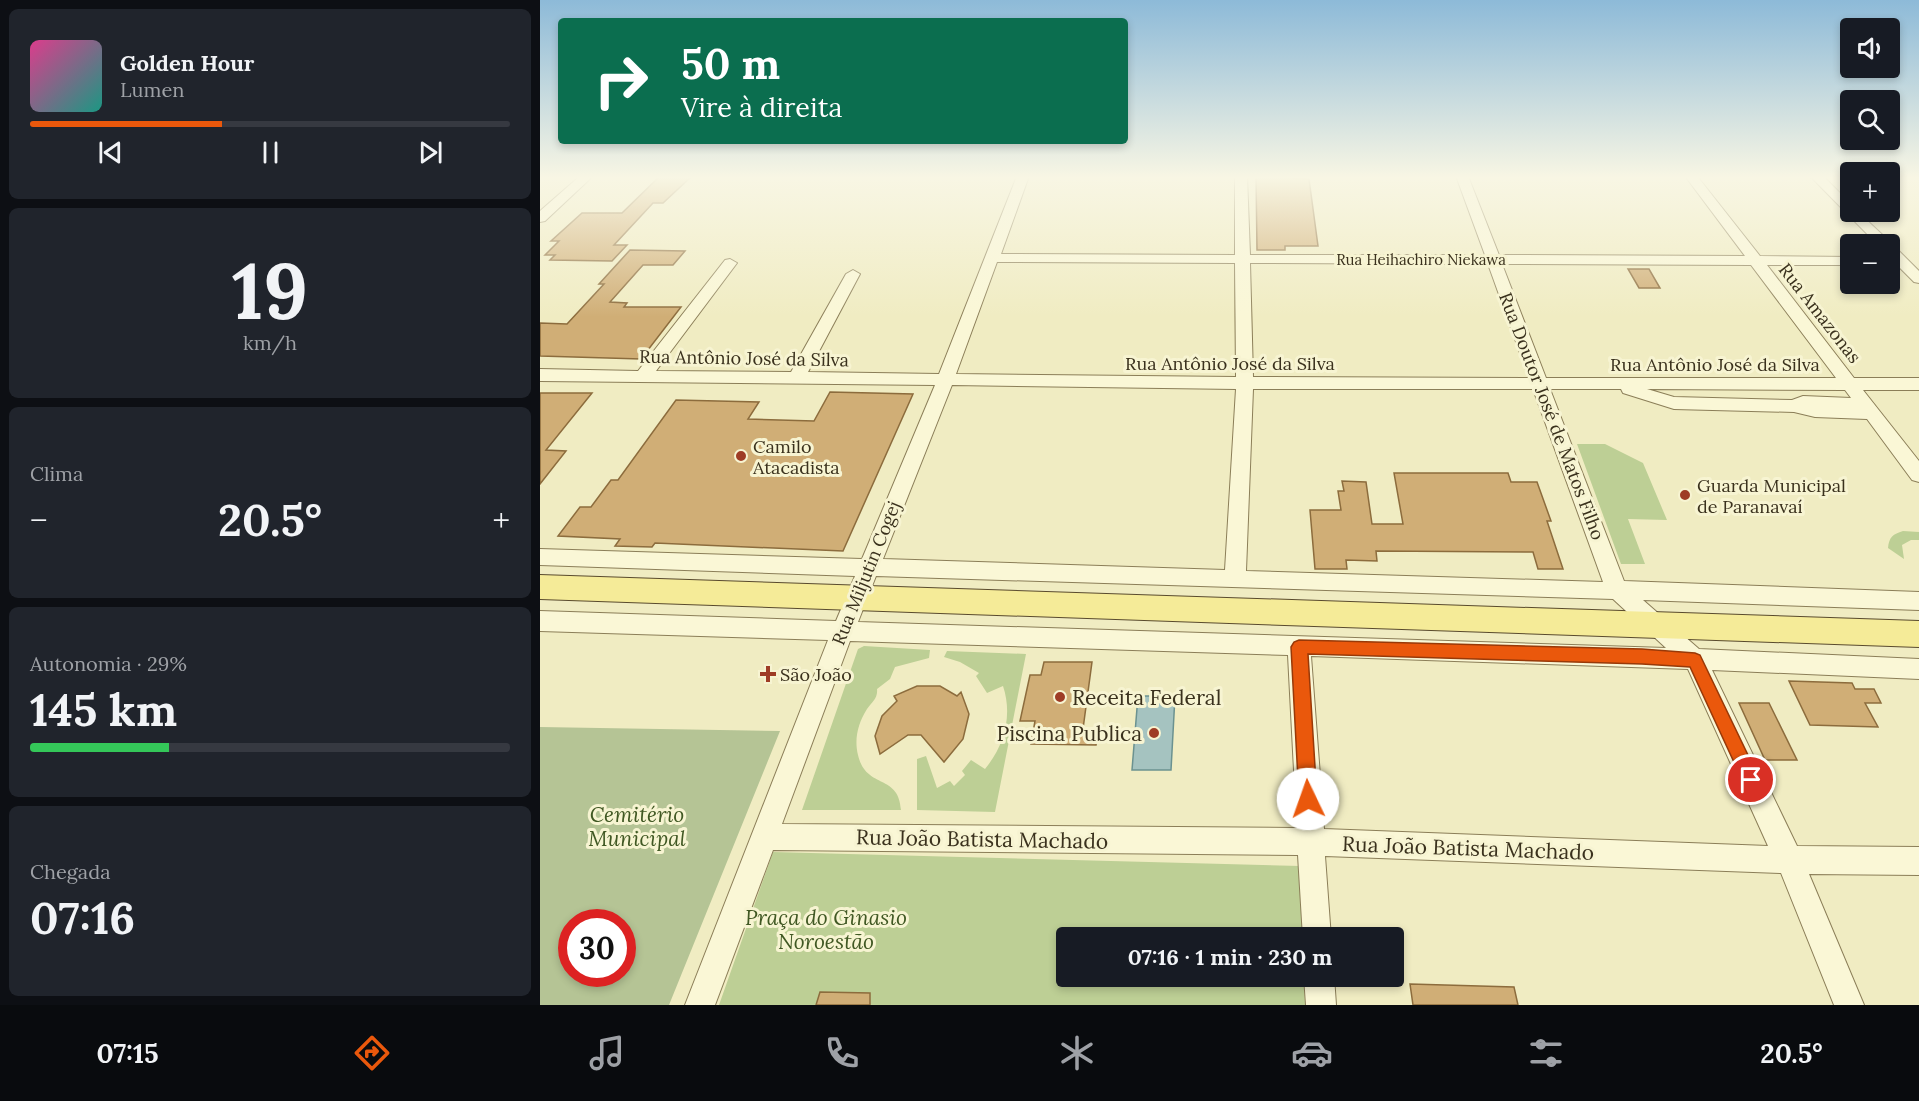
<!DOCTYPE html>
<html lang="pt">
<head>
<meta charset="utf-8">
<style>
  body { margin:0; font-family:Lora,serif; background:#20242c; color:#f1f3f6; height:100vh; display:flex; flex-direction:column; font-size:22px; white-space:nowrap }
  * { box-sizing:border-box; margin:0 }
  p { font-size:20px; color:#9ea1a6 }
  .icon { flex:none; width:33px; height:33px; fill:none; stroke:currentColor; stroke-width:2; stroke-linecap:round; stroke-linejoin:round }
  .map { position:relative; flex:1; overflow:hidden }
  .side { display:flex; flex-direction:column; gap:9px; padding:9px; background:#0d0f14; width:540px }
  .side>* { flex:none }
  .guide { position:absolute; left:18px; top:18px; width:570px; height:126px; border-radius:6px; box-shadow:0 3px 9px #0003; background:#0b6e4f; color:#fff; overflow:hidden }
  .buttons { position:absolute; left:1300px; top:18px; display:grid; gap:12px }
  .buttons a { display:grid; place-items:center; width:60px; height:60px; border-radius:6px; background:#171b24; box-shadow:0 3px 9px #0003; font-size:30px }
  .speed { position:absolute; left:18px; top:909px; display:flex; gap:12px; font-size:30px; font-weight:700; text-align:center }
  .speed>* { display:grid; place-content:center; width:78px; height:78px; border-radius:50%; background:#171b24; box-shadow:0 3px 9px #0003; line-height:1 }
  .speed .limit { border:9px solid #d22; background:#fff; color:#111 }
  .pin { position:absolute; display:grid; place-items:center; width:51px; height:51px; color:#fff; margin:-26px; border:3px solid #fff; border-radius:50%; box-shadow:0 2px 6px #0007 }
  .me { position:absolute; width:66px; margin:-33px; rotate:357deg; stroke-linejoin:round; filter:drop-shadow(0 0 4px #0008) }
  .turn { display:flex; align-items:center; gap:21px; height:126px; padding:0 24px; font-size:27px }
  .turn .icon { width:78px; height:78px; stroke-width:2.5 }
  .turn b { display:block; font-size:42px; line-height:51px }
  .big { font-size:45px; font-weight:700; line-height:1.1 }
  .side .widget { flex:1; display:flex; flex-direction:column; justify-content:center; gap:9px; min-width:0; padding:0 21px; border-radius:9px; background:#20242c }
  .side .dial { align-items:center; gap:0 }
  .dial b { font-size:78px; line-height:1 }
  .song { display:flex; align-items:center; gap:18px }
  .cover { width:72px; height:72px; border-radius:9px; background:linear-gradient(135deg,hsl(330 70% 55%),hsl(170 70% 35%)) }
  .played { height:6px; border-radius:3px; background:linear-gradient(90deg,#ea580c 40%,#363941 40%) }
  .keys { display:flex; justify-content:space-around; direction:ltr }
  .heat { display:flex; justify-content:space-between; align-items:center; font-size:33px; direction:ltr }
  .charge { height:9px; border-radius:4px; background:linear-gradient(90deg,#34c759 29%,#363941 0) }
  .trip { position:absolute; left:516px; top:927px; width:348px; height:60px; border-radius:6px; background:#171b24; box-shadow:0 3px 9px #0003; font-weight:700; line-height:60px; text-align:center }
  .tabs { display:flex; height:96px; justify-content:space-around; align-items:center; background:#090b0e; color:#9ea1a6 }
  .tabs .icon { width:42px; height:42px }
  .tabs .selected { color:#ea580c }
  .tabs b { font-size:27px; color:#f1f3f6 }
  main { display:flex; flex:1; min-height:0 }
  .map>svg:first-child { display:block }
  .green { fill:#bdcf95 }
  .cemetery { fill:#b5c495; fill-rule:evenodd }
  .water { fill:#a5c3c0; stroke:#6b9290; stroke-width:1.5 }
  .building { fill:#d0ae76; stroke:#8c6c3d; stroke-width:1.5 }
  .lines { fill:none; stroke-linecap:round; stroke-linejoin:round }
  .minor-casing { stroke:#8b7e58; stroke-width:2 }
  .major-casing { stroke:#594a2d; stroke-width:2 }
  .minor { fill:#faf7d6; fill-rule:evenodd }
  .major { fill:#f5eb98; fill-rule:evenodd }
  .route { fill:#ea580c; stroke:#983908; stroke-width:1.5 }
  .poi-dot { fill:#9e3c25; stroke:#f7f4d2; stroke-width:2 }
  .labels { text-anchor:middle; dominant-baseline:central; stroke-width:6; stroke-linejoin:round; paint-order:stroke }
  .far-street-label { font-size:15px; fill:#3a311d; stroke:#f7f4d2 }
  .street-label { font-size:18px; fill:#3a311d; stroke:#f7f4d2 }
  .poi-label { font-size:18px; fill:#3a311d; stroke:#f7f4d2; text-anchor:start }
  .near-poi-label { font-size:21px; fill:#3a311d; stroke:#f7f4d2; text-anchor:start }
  .near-park-label { font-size:21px; font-style:italic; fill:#405823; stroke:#f7f4d2 }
  .near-street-label { font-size:21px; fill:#3a311d; stroke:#f7f4d2 }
</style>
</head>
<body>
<main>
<section class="side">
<div class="widget">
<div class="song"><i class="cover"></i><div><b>Golden Hour</b><p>Lumen</p></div></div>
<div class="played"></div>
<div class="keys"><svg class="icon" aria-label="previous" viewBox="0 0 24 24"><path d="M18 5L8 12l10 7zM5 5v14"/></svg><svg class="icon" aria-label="pause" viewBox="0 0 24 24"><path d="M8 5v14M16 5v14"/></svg><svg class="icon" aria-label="next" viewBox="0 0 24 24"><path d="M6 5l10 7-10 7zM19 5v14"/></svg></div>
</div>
<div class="widget dial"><b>19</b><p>km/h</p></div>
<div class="widget"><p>Clima</p>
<div class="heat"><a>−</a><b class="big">20.5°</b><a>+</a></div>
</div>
<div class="widget"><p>Autonomia · 29%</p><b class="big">145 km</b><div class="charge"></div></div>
<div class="widget"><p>Chegada</p><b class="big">07:16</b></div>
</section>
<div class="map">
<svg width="1379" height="1005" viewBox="0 0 1379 1005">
  <rect width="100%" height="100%" fill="#f0ecc2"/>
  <path class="green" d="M1037,444H1065L1103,463L1127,520L1088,519L1105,564H1081Z
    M1363,531L1379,532V540H1371L1362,545L1364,559L1348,548C1349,537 1353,534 1363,531Z
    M324,646L390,650L389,658L355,667L350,679L337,689C338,698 332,702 327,709C318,723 314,739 318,755C326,790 359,773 361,810H262L318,649Z
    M407,651L486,654L455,812L377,810V759L386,756L397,788L410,781L414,786L425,775L422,771L431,760L445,769C464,746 473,716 463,686L447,693L436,676L439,673L420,662L404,657Z
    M233,852L760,866L763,937L526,938V976L764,977L765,1005H179Z"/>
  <path class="cemetery" d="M0,727L240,731L129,1005H0ZM32,922H82V974H32Z"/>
  <path class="water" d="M598,696H635L631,770H592Z"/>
  <path class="building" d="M120,176H152L123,203H113L74,245H87L72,261L10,260L15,255H5L19,241H11L42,213H82Z
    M716,176L769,179L778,246H745V250H717Z
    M90,250L145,251L133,265H103L70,302L87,303L84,307H141L101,359L0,356V323L27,324L64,284H59Z
    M1088,269H1109L1120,288H1099Z
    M290,392L373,394L303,551L115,543L112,547L75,546L80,539L18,536L40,507H51L71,480H78L136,400L219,402L208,419L274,421Z
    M0,393H52L6,450L26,451L0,484Z
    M854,473H968L971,482H997L1011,521H1007L1023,569H998L993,552L836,551L837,561L806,560L807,569H775L770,510H801L798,491H804L802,481L826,482L832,524H863Z
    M504,662H552L543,729H558L556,745L491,744L495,721H480L490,675H501Z
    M1249,681L1312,683L1315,689H1334L1341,703H1325L1338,727L1270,725Z
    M377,686H400L417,696L421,692L429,714L423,739L404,762L381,735H368L340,754L335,736L342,716L357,701L354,696Z
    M1199,703H1229L1257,760H1225Z
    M870,984L974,987L978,1005H873Z
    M280,992L330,993V1005H276Z"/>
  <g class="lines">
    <defs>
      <path id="minor" d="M40,176H53L5,221L0,222V211Z
        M477,176H489L461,254L695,255V176H707L710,255H945L916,176H928L959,255L1205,256L1145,176H1157L1220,256L1311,257V265H1227L1314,378H1379V390H1323L1379,461V482L1372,480L1327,419L1275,417L1254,412L1134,409L1083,393L1081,389H1010L1084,581L1379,592V610L1103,600L1159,649L1379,659V679L1172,670L1257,846L1379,847V875L1269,874L1324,1005H1294L1241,873L785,856L791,938H763L758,855L233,850L175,1005H145L288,640L0,631V611L296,621L315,576L0,565V549L322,559L395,385L0,381V369L98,371L185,260L190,259L197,263L116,371L251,372L306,274L313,270L320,274L268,372L399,374ZM457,262L695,263L696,377L416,374ZM710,263L948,264L989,378L713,377ZM962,264L1211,265L1296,378H1006ZM412,385L696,389L685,570L343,559ZM713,389H993L1063,582L706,571ZM1107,389L1305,390L1311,398L1263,396L1252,400L1134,397ZM336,576L1073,599L1126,648L318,622ZM310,641L748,655L757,828L242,824ZM771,656L1148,669L1228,846L784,829Z
        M1270,176H1283L1311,204V212H1318L1349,241L1351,244L1350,245L1337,244Z
        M1350,246L1355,247L1379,271V283L1374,282L1350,258Z
        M764,976H794L796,1005H766Z"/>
      <path id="major" d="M0,575L1379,621V647L0,599Z"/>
    </defs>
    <use href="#minor" class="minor-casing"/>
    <use href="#major" class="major-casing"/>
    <use href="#minor" class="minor"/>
    <use href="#major" class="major"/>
  </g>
  <linearGradient id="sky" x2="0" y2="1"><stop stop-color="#8dbad8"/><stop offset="0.56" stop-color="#f8f6e4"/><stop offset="1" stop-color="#f8f6e4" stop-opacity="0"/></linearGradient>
  <rect width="1379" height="317" fill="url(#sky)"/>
  <path class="route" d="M759,640L1102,649L1155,653L1160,655L1220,780L1218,786L1211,789L1205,786L1150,667L1102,664L768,654L777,799L775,805L768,808L762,805L759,799L751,647L754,642Z"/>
  <g class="poi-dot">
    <circle cx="201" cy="456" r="6"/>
    <circle cx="1145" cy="495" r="6"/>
    <path d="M225 665h6v6h6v6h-6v6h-6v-6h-6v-6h6z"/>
    <circle cx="520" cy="697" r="6"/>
    <circle cx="614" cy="733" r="6"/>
  </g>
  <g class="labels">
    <g class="far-street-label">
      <text x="881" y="259">Rua Heihachiro Niekawa</text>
    </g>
    <g class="street-label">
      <text transform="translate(1280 313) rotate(52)">Rua Amazonas</text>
      <text transform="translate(204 358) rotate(1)">Rua Antônio José da Silva</text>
      <text x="690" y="363">Rua Antônio José da Silva</text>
      <text x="1175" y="364">Rua Antônio José da Silva</text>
      <text transform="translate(1012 416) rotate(69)">Rua Doutor José de Matos Filho</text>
      <text transform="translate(326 573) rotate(-68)">Rua Miljutin Cogej</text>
    </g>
    <g class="poi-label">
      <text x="213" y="446">Camilo<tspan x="213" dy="21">Atacadista</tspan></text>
      <text x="1157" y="485">Guarda Municipal<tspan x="1157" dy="21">de Paranavaí</tspan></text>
      <text x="240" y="674">São João</text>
    </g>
    <g class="near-poi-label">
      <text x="532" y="697">Receita Federal</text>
      <text x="602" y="733" text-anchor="end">Piscina Publica</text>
    </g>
    <g class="near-park-label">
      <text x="97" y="814">Cemitério<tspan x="97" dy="24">Municipal</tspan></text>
      <text x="286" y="917">Praça do Ginasio<tspan x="286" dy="24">Noroestão</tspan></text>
    </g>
    <g class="near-street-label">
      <text transform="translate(442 839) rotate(1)">Rua João Batista Machado</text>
      <text transform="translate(928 848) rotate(2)">Rua João Batista Machado</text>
    </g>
  </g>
</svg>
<div class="buttons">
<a><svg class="icon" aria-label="sound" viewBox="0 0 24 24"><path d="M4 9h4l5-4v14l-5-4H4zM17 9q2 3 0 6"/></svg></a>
<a><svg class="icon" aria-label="search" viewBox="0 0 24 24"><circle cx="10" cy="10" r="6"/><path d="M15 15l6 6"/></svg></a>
<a>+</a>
<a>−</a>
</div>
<div class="speed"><div class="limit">30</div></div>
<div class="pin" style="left:1211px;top:780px;background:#d93025"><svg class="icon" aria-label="arrive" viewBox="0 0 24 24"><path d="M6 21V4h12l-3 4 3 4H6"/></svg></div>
<svg class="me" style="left:768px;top:799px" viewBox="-20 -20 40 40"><circle r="19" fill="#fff"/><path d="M0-13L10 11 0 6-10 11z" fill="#ea580c"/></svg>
<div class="trip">07:16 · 1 min · 230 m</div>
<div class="guide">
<div class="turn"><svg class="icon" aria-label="right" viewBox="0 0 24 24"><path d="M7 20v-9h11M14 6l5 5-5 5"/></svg><div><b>50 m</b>Vire à direita</div></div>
</div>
</div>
</main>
<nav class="tabs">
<b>07:15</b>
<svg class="icon selected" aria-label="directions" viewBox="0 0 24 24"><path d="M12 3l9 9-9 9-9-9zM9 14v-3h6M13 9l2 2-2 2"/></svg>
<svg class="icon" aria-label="music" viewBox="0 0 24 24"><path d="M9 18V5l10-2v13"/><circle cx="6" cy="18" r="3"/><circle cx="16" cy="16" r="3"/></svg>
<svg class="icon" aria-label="phone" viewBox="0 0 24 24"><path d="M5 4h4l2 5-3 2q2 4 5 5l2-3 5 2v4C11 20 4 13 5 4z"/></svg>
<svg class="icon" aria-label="climate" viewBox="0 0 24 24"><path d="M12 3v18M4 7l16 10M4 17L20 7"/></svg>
<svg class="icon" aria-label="car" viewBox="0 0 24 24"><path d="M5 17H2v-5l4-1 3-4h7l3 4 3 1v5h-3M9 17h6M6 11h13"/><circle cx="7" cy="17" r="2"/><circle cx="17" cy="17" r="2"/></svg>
<svg class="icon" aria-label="filters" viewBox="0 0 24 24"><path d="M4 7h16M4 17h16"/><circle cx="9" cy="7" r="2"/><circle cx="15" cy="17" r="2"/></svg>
<b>20.5°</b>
</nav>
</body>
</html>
